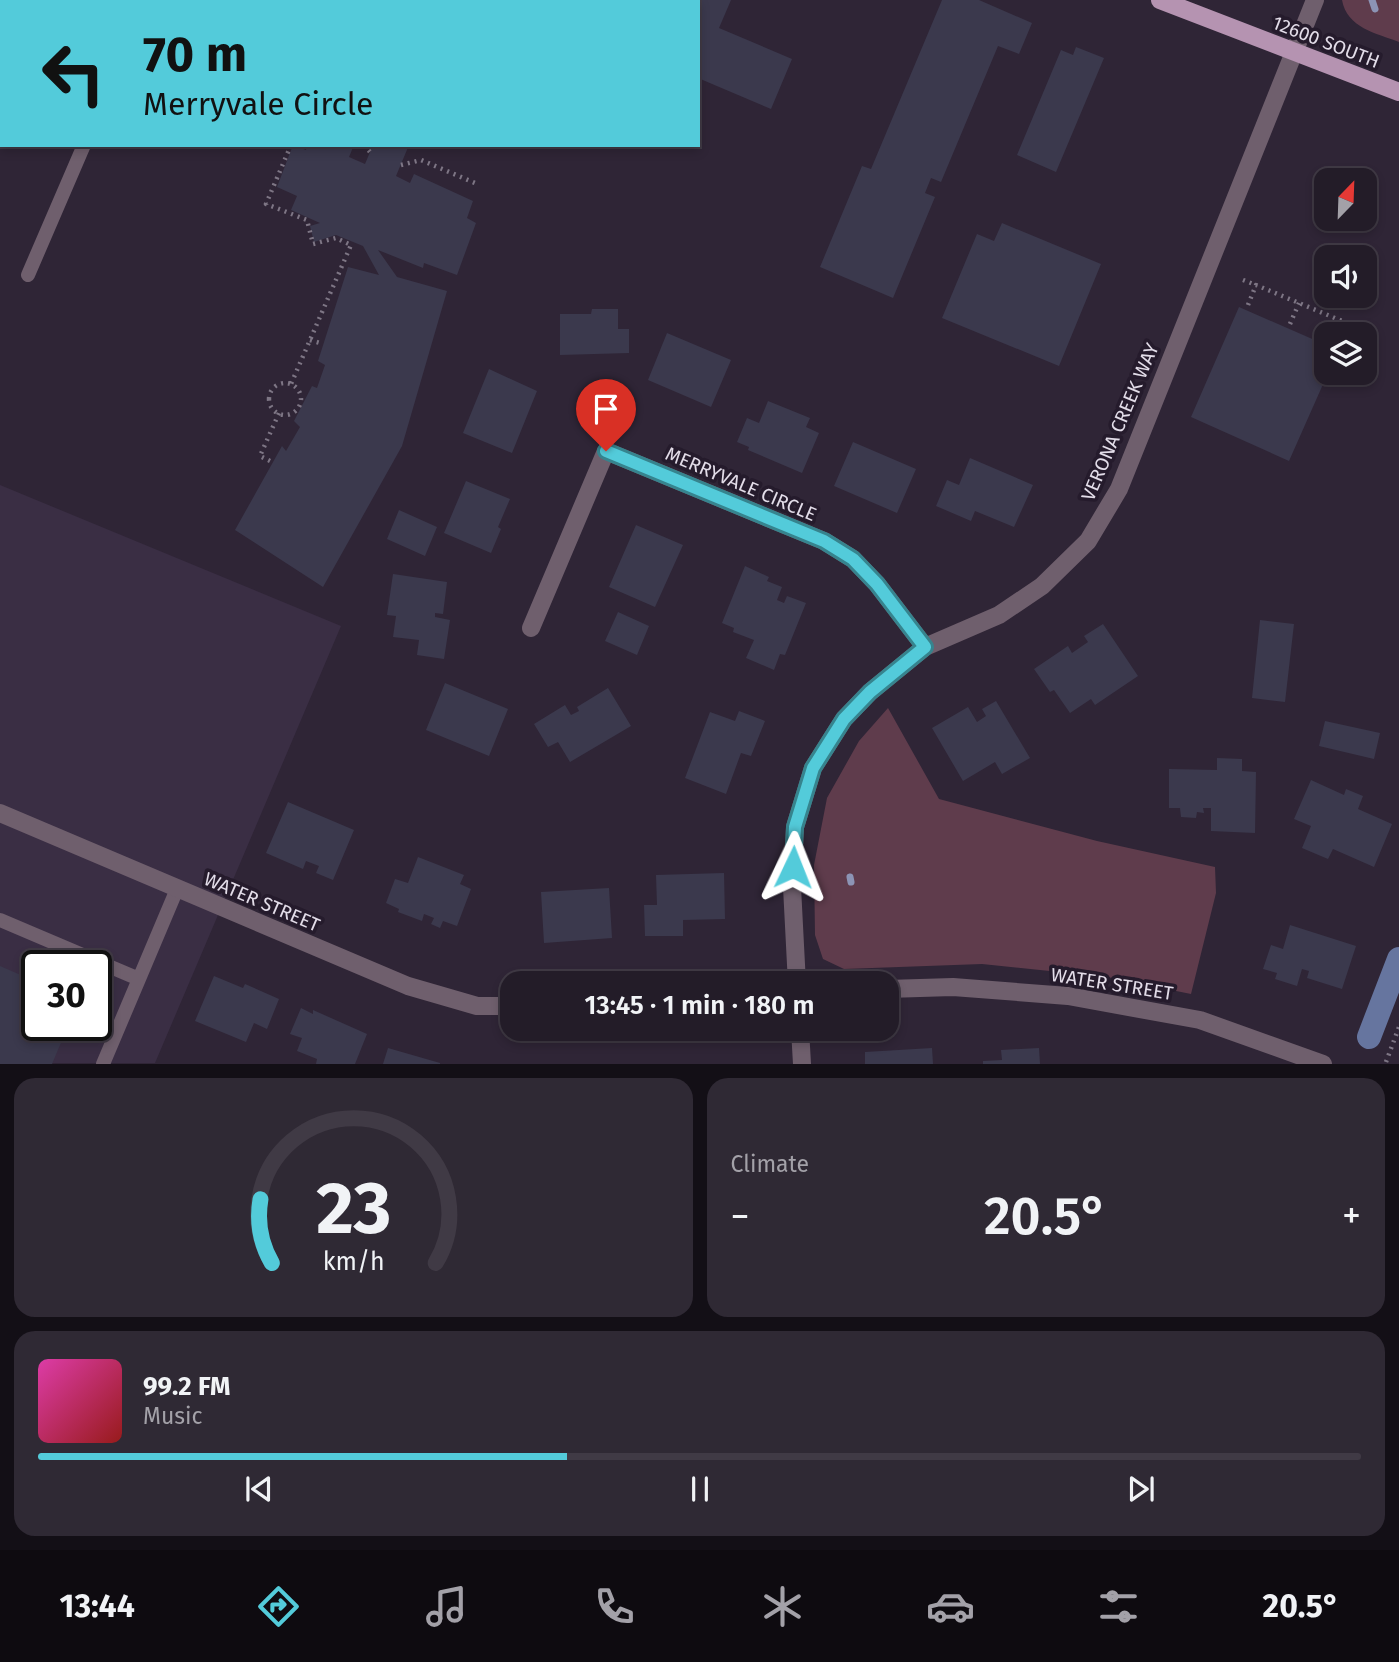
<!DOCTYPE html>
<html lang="en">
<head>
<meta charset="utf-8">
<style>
  body { margin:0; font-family:"Fira Sans",sans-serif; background:#2f2934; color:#f1f3f6; height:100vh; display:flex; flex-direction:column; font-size:26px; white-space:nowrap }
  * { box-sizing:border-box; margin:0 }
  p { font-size:23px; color:#a3a1a8 }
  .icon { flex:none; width:38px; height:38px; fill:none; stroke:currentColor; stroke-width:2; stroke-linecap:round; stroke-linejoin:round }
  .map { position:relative; height:1064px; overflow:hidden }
  .sheet { display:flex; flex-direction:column; gap:14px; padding:14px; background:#130f16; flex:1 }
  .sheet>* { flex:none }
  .guide { position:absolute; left:0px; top:0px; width:700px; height:147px; box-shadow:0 4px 10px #0003,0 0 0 2px #403a45; background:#53cbda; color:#111; overflow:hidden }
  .needle { width:46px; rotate:23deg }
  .controls { position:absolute; left:1314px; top:168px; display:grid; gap:14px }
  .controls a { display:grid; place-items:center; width:63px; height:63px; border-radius:14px; background:#231c28; box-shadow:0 4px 10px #0003,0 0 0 2px #403a45; font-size:35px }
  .speed { position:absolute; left:21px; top:950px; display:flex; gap:14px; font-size:35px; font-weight:700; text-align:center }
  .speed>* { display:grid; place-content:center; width:91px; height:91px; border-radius:50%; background:#231c28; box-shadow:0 4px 10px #0003,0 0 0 2px #403a45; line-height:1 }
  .speed .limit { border:4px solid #111; border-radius:10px; background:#fff; color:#111 }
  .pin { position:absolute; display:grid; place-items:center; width:60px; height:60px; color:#fff; margin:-72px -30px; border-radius:50% 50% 50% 0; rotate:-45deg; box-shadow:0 0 7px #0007 }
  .pin .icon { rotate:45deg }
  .me { position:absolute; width:77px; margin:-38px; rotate:2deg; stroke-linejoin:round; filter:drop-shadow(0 0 5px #0008) }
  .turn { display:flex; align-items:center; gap:24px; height:147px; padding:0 28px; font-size:32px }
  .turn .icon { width:91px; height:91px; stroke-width:2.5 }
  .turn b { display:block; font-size:49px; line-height:60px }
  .big { font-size:52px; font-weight:600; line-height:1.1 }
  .sheet .widget { flex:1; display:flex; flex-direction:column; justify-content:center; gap:10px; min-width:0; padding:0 24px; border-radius:21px; background:#2f2934 }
  .sheet .dial { align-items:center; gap:0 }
  .dial svg { height:182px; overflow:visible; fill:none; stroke:#403a45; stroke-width:7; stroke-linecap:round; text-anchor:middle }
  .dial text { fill:#f1f3f6; stroke:none }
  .song { display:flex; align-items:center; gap:21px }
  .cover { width:84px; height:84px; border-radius:10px; background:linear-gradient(135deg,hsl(320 70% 55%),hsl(0 70% 35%)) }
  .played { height:7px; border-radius:4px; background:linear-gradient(90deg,#53cbda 40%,#403a45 40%) }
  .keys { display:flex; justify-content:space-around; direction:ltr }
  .heat { display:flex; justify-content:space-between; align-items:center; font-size:38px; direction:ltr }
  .sheet .tiles { flex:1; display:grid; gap:14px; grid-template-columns:1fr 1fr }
  .widget:last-child { grid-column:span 2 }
  .trip { position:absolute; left:500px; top:971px; width:399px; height:70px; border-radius:21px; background:#231c28; box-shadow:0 4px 10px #0003,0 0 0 2px #403a45; font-weight:600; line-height:70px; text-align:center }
  .tab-bar { display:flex; height:112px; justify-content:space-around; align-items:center; background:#0e0b10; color:#a3a1a8 }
  .tab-bar .icon { width:49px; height:49px }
  .tab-bar .selected { color:#53cbda }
  .tab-bar b { font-size:32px; color:#f1f3f6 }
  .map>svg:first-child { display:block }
  .built { fill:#3a2e44; fill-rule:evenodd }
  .green { fill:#5f3c4c }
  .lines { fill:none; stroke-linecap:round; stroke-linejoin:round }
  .stream { stroke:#8c94b5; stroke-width:7 }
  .canal { stroke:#66759f; stroke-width:24 }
  .building { fill:#3b394d }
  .path { stroke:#7e7685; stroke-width:4.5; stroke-dasharray:2 5; stroke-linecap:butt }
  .service { stroke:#6f5f6d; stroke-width:14 }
  .minor { stroke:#6f5f6d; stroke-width:18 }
  .primary { stroke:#b593b1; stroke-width:18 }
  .route-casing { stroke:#36848e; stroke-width:18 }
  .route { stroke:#53cbda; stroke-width:12 }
  .labels { text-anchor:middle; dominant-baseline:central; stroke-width:7; stroke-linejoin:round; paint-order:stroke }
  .street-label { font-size:19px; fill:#e3dde9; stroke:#251b2c }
</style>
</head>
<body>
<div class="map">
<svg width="1399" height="1064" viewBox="0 0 1399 1064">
  <rect width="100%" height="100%" fill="#2f2536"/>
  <path class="built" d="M0,485L341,626L155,1063H0ZM37,966H96V1026H37Z"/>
  <path class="green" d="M1342,0H1399V42C1376,33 1347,28 1342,0Z
    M888,708L939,799L1097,841L1215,867L1216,893L1191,994L1107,977L982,964L844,969L823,959L815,935L814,865L827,798L859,741Z"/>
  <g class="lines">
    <path class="stream" d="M1372,0L1375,9
      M850,877L851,882"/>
    <path class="canal" d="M1369,1037L1399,959"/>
  </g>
  <path class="building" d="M698,0H731L719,28L792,59L771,109L698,78Z
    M942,0H979L1032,23L1019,54L998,46L941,182L931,178L925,193L935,197L893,298L820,267L862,166L871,169Z
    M1076,47L1104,58L1056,172L1017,155L1061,50L1073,55Z
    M293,145L306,150L307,145H354L349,157L365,164L373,145H409L396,176L410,183L414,174L473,201L467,218L476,223L457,275L424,263L423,268L378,250L397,277L447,291L402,446L323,587L235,530L282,446L286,451L300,427L294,421L312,386L317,388L325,365L318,361L348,267L379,275L363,246L336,235L314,242L310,226L320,223L291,210L297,196L277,187Z
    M1002,223L1101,264L1059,366L942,318L977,234L994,241Z
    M1239,307L1326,345V373H1328L1289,461L1191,417Z
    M592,309H618V329H629V353L560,355V314H591Z
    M667,333L731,360L711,407L648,380Z
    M489,369L537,391L512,453L463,433Z
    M768,401L810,418L806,427L819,433L802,473L748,450L749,447L737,442L747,418L759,423Z
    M853,442L916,469L897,513L834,486Z
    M970,458L1033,485L1014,527L975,511L971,521L936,506L947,480L959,485Z
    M466,481L510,499L498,527L501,529L491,553L444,533Z
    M399,510L437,527L425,556L387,539Z
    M636,525L683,545L655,607L609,587Z
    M745,566L769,577L767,581L782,587L777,600L784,603L787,596L806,603L785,655L780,654L774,670L746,658L754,640L733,632L734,628L722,623Z
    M393,574L447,582L443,614L435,613V617L450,620L444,659L417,655L419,640L393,637L396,616L387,615Z
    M618,612L649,626L637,655L605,641Z
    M1260,620L1294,624L1285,702L1252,698Z
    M1103,624L1138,676L1095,705L1091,699L1070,713L1054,690L1050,692L1034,669L1068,646L1072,653L1088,642L1084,636Z
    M445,683L508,709L489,756L426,730Z
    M608,688L631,726L570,762L558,742L548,747L534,724L565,705L571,715L579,711L577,707Z
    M996,701L1030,758L1002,774L995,762L963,781L932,728L968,707L977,722L986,716L982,709Z
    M739,711L765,721L751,756L741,753L726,794L685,778L710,712L735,721Z
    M1325,721L1380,733L1374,759L1319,746Z
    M1217,758L1242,759V771L1256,772L1255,833L1211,831V808H1203L1204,813L1197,812L1196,818L1181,817L1180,808H1169V769L1217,770Z
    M1311,780L1344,795L1346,789L1363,796L1358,809L1392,824L1374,867L1333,849L1328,859L1302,848L1311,826L1294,819Z
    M288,802L354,830L333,880L316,873L319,866L306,861L303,869L266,853Z
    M418,857L464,875L460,884L471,889L457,926L443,921L440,928L431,924L434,918L424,914L422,921L398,912L399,909L386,903L395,879L408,883Z
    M724,873L725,919L683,920V936H645L644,905H657L656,875Z
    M609,888L612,938L544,943L541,892Z
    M1290,925L1356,946L1342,989L1307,978L1309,971L1302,969L1297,986L1275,979L1277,973L1263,969L1271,945L1283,949Z
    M0,966L37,982V1026H68L52,1064H0Z
    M214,976L243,988L245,984L279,999L267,1029L254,1023L246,1042L195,1021Z
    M301,1008L313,1014V1010L367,1034L355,1064H316L317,1059L297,1051L302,1038L290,1034Z
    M388,1048L440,1063V1064H383Z
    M932,1048L933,1064H865V1052Z
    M1039,1048L1040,1064H983V1061L1002,1060L1001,1050Z"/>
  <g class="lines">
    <path class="path" d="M539,0L543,2
      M599,2L600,0
      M291,145L266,204L307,220L313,244L336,238L351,245L291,384
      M364,145L370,152
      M401,165L421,160L475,183
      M1243,280L1256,285
      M1248,305L1256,285L1354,326L1350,334
      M1290,324L1299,303
      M310,340L320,343
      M1331,380L1334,373
      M269 399a16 16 0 1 1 32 0a16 16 0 1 1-32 0Z
      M270,461L260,456L279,413
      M1386,1062L1399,1027"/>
    <path class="service" d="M147,2L148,0
      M199,2V0
      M274,2L275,0
      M452,2V0
      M28,275L84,145
      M0,920L139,979L177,889
      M103,1064L139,979"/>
    <path class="minor" d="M531,628L606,451L824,541L853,559L877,584L925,647
      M0,813L408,986L477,1006H513
      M797,984L792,887L795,827L813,768L844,719L870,692L925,647L999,615L1042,586L1088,541L1119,489L1315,0
      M887,989L953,987L1068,996L1200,1020L1323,1064
      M800,1029L802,1064"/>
    <path class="primary" d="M1160,0L1399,92"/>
  </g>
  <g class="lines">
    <defs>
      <path id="route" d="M606,451L824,541L853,559L877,584L925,647L870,692L844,719L813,768L795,827L793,867"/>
    </defs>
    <use href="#route" class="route-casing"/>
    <use href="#route" class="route"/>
  </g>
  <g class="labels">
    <g class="street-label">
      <text transform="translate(1326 42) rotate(21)">12600 SOUTH</text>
      <text transform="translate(1120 422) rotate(-67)">VERONA CREEK WAY</text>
      <text transform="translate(741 484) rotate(23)">MERRYVALE CIRCLE</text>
      <text transform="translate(262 902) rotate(23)">WATER STREET</text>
      <text transform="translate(1112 984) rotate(9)">WATER STREET</text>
    </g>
  </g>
</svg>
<div class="controls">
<a><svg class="needle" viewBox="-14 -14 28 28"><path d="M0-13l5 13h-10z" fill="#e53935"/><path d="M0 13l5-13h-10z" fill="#a3a1a8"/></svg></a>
<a><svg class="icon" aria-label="sound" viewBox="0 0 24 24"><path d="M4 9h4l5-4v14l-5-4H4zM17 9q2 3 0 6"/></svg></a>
<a><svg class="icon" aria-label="layers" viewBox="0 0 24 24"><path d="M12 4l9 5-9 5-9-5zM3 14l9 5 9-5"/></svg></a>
</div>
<div class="speed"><div class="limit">30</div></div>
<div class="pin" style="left:606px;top:451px;background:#d93025"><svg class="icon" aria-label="arrive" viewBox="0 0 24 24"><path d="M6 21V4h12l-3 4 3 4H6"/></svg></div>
<svg class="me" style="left:793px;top:867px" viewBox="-20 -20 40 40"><path d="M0-17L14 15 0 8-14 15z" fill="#53cbda" stroke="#fff" stroke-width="4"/></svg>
<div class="trip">13:45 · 1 min · 180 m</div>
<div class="guide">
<div class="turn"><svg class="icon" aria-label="left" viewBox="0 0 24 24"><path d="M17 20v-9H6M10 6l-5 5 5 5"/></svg><div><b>70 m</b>Merryvale Circle</div></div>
</div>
</div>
<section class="sheet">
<div class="tiles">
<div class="widget dial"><svg viewBox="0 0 100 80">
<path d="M14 69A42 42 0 1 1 86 69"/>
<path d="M14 69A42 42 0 0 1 9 41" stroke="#53cbda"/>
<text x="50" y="56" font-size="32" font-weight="700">23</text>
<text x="50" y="72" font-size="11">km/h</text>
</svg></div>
<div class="widget"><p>Climate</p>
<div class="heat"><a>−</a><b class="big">20.5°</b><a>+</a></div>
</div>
<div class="widget">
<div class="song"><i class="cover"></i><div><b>99.2 FM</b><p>Music</p></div></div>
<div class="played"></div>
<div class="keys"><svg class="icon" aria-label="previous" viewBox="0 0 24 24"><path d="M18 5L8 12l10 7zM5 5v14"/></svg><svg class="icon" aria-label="pause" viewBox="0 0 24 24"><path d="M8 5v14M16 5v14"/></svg><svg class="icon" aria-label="next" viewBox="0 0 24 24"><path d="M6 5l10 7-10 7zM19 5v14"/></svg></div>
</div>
</div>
</section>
<nav class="tab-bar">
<b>13:44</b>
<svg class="icon selected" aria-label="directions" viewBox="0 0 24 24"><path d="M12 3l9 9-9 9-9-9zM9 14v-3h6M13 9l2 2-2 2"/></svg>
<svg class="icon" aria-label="music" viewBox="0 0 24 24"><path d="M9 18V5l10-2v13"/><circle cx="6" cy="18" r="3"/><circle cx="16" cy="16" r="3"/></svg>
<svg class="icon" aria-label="phone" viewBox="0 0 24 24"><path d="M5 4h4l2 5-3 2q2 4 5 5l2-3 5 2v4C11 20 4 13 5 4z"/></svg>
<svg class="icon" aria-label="climate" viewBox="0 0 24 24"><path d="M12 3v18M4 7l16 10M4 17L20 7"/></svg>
<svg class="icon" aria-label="car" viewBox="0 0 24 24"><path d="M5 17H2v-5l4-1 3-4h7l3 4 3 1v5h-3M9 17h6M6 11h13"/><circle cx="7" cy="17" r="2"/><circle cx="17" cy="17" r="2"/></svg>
<svg class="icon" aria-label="filters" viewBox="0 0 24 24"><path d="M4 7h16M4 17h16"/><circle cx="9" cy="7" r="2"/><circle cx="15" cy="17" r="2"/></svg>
<b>20.5°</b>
</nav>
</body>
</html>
